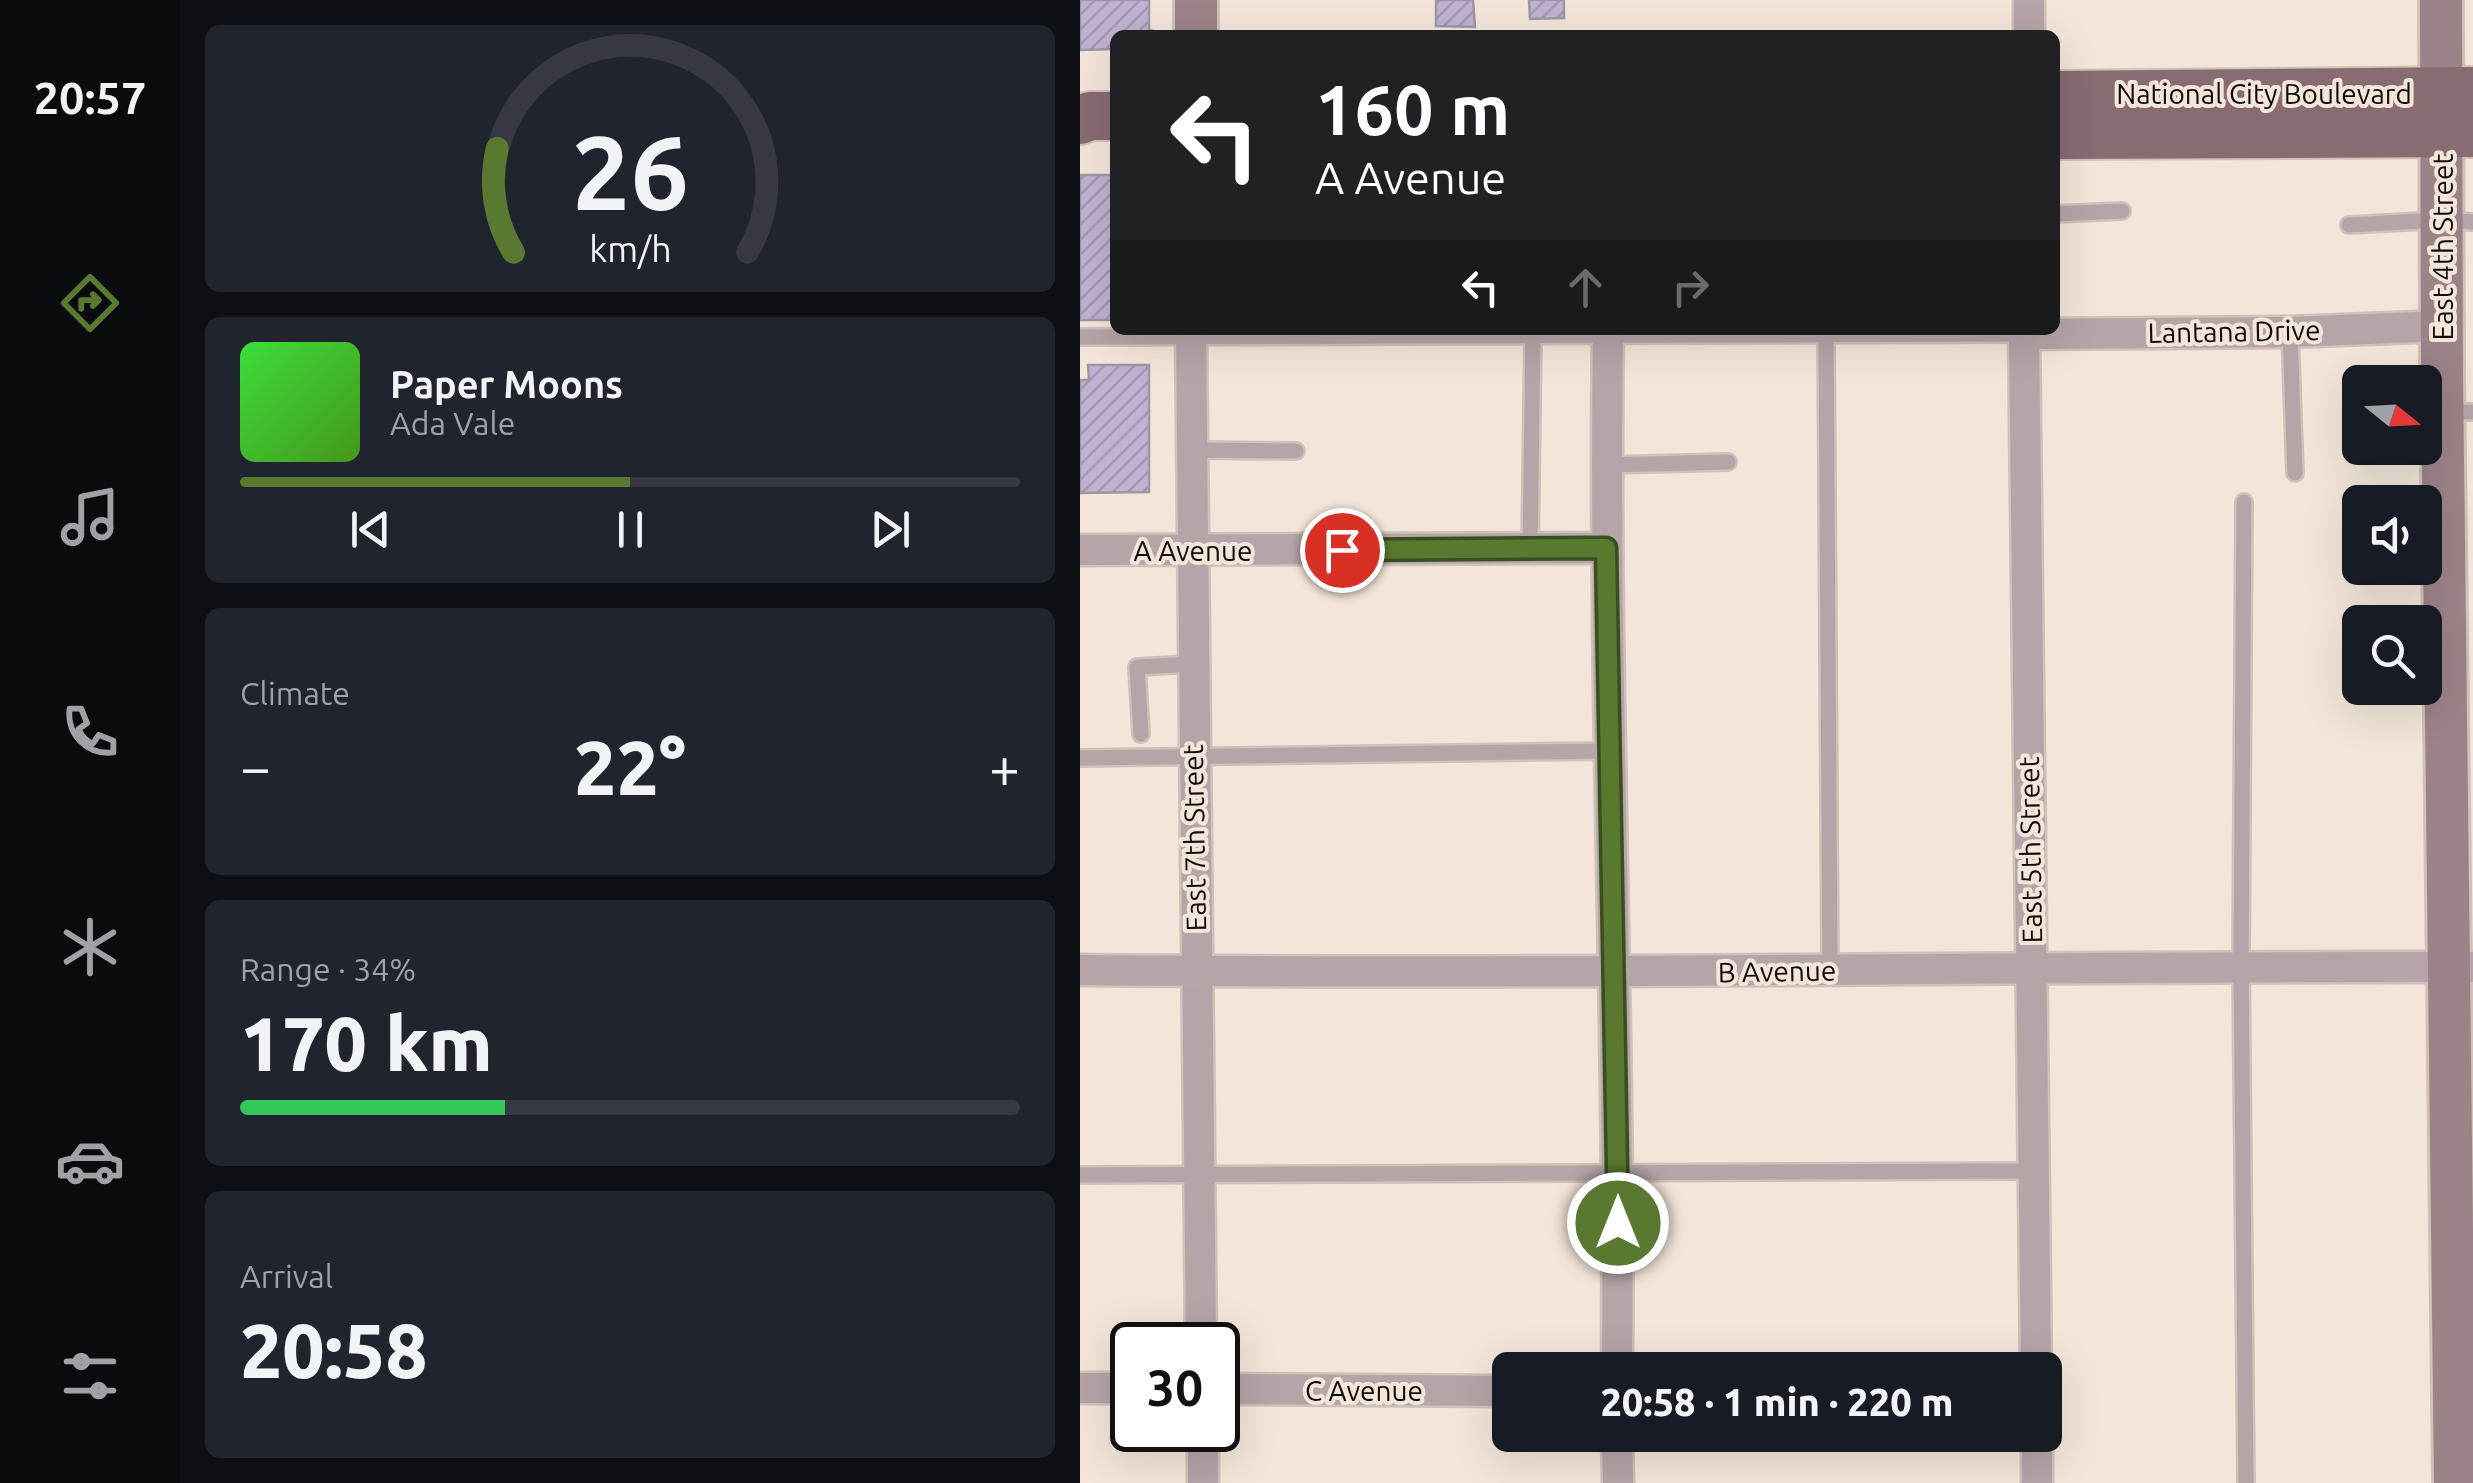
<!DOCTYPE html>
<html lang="en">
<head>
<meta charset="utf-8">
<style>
  body { margin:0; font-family:Ubuntu,sans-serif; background:#20242c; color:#f1f3f6; height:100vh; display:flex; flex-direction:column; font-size:38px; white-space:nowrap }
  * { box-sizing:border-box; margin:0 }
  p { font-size:32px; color:#9ea1a6 }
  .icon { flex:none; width:55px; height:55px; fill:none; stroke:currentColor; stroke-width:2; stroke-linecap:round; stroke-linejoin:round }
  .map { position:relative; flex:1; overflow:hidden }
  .panel { display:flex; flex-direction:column; gap:25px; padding:25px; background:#0d0f14; width:900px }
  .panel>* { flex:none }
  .hud { position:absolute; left:30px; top:30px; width:950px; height:305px; border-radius:15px; box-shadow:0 10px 40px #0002; background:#202124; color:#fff; overflow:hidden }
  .needle { width:65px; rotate:108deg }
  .controls { position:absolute; left:1262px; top:365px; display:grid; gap:20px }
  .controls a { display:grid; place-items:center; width:100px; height:100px; border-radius:15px; background:#171b24; box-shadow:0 10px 40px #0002; font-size:50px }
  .speed { position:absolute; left:30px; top:1322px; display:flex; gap:20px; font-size:50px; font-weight:700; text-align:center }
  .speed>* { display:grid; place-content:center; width:130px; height:130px; border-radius:50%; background:#171b24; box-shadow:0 10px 40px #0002; line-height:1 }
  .speed .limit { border:5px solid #111; border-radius:15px; background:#fff; color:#111 }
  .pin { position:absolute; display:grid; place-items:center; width:85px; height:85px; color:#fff; margin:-42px; border:5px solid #fff; border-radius:50%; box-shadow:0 2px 10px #0007 }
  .me { position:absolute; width:110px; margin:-55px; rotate:0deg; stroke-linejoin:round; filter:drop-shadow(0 0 8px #0008) }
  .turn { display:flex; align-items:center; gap:35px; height:210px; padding:0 40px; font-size:45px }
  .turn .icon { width:130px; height:130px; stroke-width:2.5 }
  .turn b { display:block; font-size:70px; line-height:85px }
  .lanes { display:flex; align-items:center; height:95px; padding:0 40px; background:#0003; justify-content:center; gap:50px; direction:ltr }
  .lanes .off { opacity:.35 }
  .big { font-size:75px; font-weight:800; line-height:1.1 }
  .panel .card { flex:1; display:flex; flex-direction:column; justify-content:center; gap:15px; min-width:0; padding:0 35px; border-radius:15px; background:#20242c }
  .panel .dial { align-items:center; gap:0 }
  .dial svg { height:260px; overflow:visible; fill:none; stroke:#363941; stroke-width:7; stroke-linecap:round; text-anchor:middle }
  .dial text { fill:#f1f3f6; stroke:none }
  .song { display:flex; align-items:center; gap:30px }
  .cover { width:120px; height:120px; border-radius:15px; background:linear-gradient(135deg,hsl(120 70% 55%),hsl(100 70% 35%)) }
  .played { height:10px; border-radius:5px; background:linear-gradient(90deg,#5a7930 50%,#363941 50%) }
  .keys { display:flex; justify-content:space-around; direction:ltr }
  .heat { display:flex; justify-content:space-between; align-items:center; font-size:55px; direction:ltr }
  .charge { height:15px; border-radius:8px; background:linear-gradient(90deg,#34c759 34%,#363941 0) }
  .trip { position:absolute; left:412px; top:1352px; width:570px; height:100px; border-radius:15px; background:#171b24; box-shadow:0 10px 40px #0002; font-weight:800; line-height:100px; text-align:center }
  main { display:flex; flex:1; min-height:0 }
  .tabs { display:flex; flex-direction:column; width:180px; justify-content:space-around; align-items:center; background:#090b0e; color:#9ea1a6 }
  .tabs .icon { width:70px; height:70px }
  .tabs .active { color:#5a7930 }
  .tabs b { font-size:45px; color:#f1f3f6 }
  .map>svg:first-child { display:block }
  .building { fill:url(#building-hatch); stroke:#9e98a6; stroke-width:2.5 }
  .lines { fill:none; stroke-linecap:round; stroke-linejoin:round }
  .lane-casing { stroke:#cfc2b8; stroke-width:20 }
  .street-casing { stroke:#cfc2b8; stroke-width:35 }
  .secondary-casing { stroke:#cfc2b8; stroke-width:48 }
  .primary-casing { stroke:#cfc2b8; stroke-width:52 }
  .lane { stroke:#b5a4a8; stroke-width:15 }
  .street { stroke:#b5a4a8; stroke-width:30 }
  .secondary { stroke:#9c8388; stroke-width:42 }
  .primary { stroke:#896b72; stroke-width:48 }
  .route-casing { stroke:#3a4f1f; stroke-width:25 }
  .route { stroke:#5a7930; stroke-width:18 }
  .labels { text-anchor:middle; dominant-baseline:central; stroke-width:8; stroke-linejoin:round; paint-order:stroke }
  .street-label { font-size:28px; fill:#100c08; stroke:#f3e5d9 }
</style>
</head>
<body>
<main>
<nav class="tabs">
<b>20:57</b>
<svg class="icon active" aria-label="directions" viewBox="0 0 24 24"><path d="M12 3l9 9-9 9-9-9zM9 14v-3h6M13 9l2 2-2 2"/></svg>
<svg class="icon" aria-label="music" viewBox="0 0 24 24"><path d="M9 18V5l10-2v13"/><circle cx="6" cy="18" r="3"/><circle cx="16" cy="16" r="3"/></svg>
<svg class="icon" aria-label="phone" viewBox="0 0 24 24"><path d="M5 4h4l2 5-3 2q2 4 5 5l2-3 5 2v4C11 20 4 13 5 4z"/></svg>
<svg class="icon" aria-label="climate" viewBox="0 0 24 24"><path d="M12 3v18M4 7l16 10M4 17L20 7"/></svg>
<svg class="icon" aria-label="car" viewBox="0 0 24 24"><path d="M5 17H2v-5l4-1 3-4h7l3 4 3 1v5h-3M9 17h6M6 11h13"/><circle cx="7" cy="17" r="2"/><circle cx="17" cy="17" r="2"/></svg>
<svg class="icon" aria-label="filters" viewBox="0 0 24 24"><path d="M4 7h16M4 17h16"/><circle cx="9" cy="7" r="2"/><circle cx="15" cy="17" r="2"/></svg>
</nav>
<section class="panel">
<div class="card dial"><svg viewBox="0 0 100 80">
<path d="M14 69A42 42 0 1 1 86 69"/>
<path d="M14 69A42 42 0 0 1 9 37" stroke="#5a7930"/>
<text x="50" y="56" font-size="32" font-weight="700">26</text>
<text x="50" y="72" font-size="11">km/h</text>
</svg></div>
<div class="card">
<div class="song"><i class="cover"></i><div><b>Paper Moons</b><p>Ada Vale</p></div></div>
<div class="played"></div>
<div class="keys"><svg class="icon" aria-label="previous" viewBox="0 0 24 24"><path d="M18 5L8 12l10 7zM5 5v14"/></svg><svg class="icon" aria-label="pause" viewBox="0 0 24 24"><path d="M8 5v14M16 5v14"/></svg><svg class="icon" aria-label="next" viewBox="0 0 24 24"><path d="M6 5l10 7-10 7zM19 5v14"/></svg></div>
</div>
<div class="card"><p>Climate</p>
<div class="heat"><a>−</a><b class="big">22°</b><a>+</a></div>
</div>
<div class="card"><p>Range · 34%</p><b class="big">170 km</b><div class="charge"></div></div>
<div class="card"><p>Arrival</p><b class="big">20:58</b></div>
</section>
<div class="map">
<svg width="1393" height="1483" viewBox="0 0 1393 1483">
  <defs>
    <pattern id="building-hatch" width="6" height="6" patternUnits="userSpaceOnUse" patternTransform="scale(2.5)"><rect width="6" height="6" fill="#c0b2d2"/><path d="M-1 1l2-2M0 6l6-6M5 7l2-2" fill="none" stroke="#a498b3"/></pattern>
  </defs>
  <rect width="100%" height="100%" fill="#f3e5d9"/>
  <path class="building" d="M0,0H69V30L73,31V35H35V49L0,50Z
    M356,0H393L395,27L356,26Z
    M449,0H484V18L450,19Z
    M0,175H35V320H0Z
    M8,365H69V492L0,493V380H9Z"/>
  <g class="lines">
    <defs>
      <path id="lane" d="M975,214L1042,211
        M1269,225L1361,220L1393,222
        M746,332L750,970
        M1210,332L1215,473
        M0,337L944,334
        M1288,379L1358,377
        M1367,412H1393
        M111,450L216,451
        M527,465L648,462
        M1164,502L1161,965L1166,1483
        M450,549L453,336
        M61,734L57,667L113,664
        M0,758L528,751
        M0,1175L954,1171"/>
      <path id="street" d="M949,0V35
        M111,330L121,1345
        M528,330C523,677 540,1023 537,1370
        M944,330L956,1370
        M944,334L1210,332L1363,326
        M0,550L526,548
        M0,970C464,975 929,966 1393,967
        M0,1388H52
        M138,1389L430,1391
        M123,1430V1483
        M537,1435L538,1483
        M957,1435V1483"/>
      <path id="secondary" d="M1361,0L1362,376L1375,1483
        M116,35V0"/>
      <path id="primary" d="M975,95L1393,91
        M0,120L10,116H35
        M975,135L1393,133"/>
    </defs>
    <use href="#lane" class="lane-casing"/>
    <use href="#street" class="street-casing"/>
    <use href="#secondary" class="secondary-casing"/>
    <use href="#primary" class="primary-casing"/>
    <use href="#lane" class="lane"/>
    <use href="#street" class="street"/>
    <use href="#secondary" class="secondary"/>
    <use href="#primary" class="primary"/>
  </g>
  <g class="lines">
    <defs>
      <path id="route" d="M262,550L526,548L538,1223"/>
    </defs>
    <use href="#route" class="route-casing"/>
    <use href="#route" class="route"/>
  </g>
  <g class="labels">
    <g class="street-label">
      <text x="1184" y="93">National City Boulevard</text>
      <text transform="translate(1362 247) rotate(-90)">East 4th Street</text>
      <text transform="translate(1154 331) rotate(-1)">Lantana Drive</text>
      <text x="113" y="550">A Avenue</text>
      <text transform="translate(114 838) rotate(-91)">East 7th Street</text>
      <text transform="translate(950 850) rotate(-91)">East 5th Street</text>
      <text transform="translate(697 971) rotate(-1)">B Avenue</text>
      <text x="284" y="1390">C Avenue</text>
    </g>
  </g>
</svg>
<div class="controls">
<a><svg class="needle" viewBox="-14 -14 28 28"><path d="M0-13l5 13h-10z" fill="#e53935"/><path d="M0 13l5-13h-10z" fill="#9ea1a6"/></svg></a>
<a><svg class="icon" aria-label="sound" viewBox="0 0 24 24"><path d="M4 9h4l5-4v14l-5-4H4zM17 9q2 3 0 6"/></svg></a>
<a><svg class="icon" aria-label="search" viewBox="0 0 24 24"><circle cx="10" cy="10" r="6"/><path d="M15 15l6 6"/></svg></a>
</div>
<div class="speed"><div class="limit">30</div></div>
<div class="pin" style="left:262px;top:550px;background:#d93025"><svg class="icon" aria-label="arrive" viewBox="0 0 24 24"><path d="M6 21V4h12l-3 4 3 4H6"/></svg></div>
<svg class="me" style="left:538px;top:1223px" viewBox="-20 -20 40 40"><circle r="17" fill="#5a7930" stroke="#fff" stroke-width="3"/><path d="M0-11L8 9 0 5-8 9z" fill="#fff"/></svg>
<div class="trip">20:58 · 1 min · 220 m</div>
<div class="hud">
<div class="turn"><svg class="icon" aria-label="left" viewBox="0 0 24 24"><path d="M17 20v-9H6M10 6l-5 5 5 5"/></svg><div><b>160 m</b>A Avenue</div></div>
<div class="lanes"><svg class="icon" aria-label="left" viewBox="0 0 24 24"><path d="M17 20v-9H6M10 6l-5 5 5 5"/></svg><svg class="icon off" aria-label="ahead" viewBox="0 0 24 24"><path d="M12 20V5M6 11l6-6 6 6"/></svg><svg class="icon off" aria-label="right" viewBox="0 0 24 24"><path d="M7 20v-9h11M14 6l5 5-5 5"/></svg></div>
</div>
</div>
</main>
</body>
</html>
